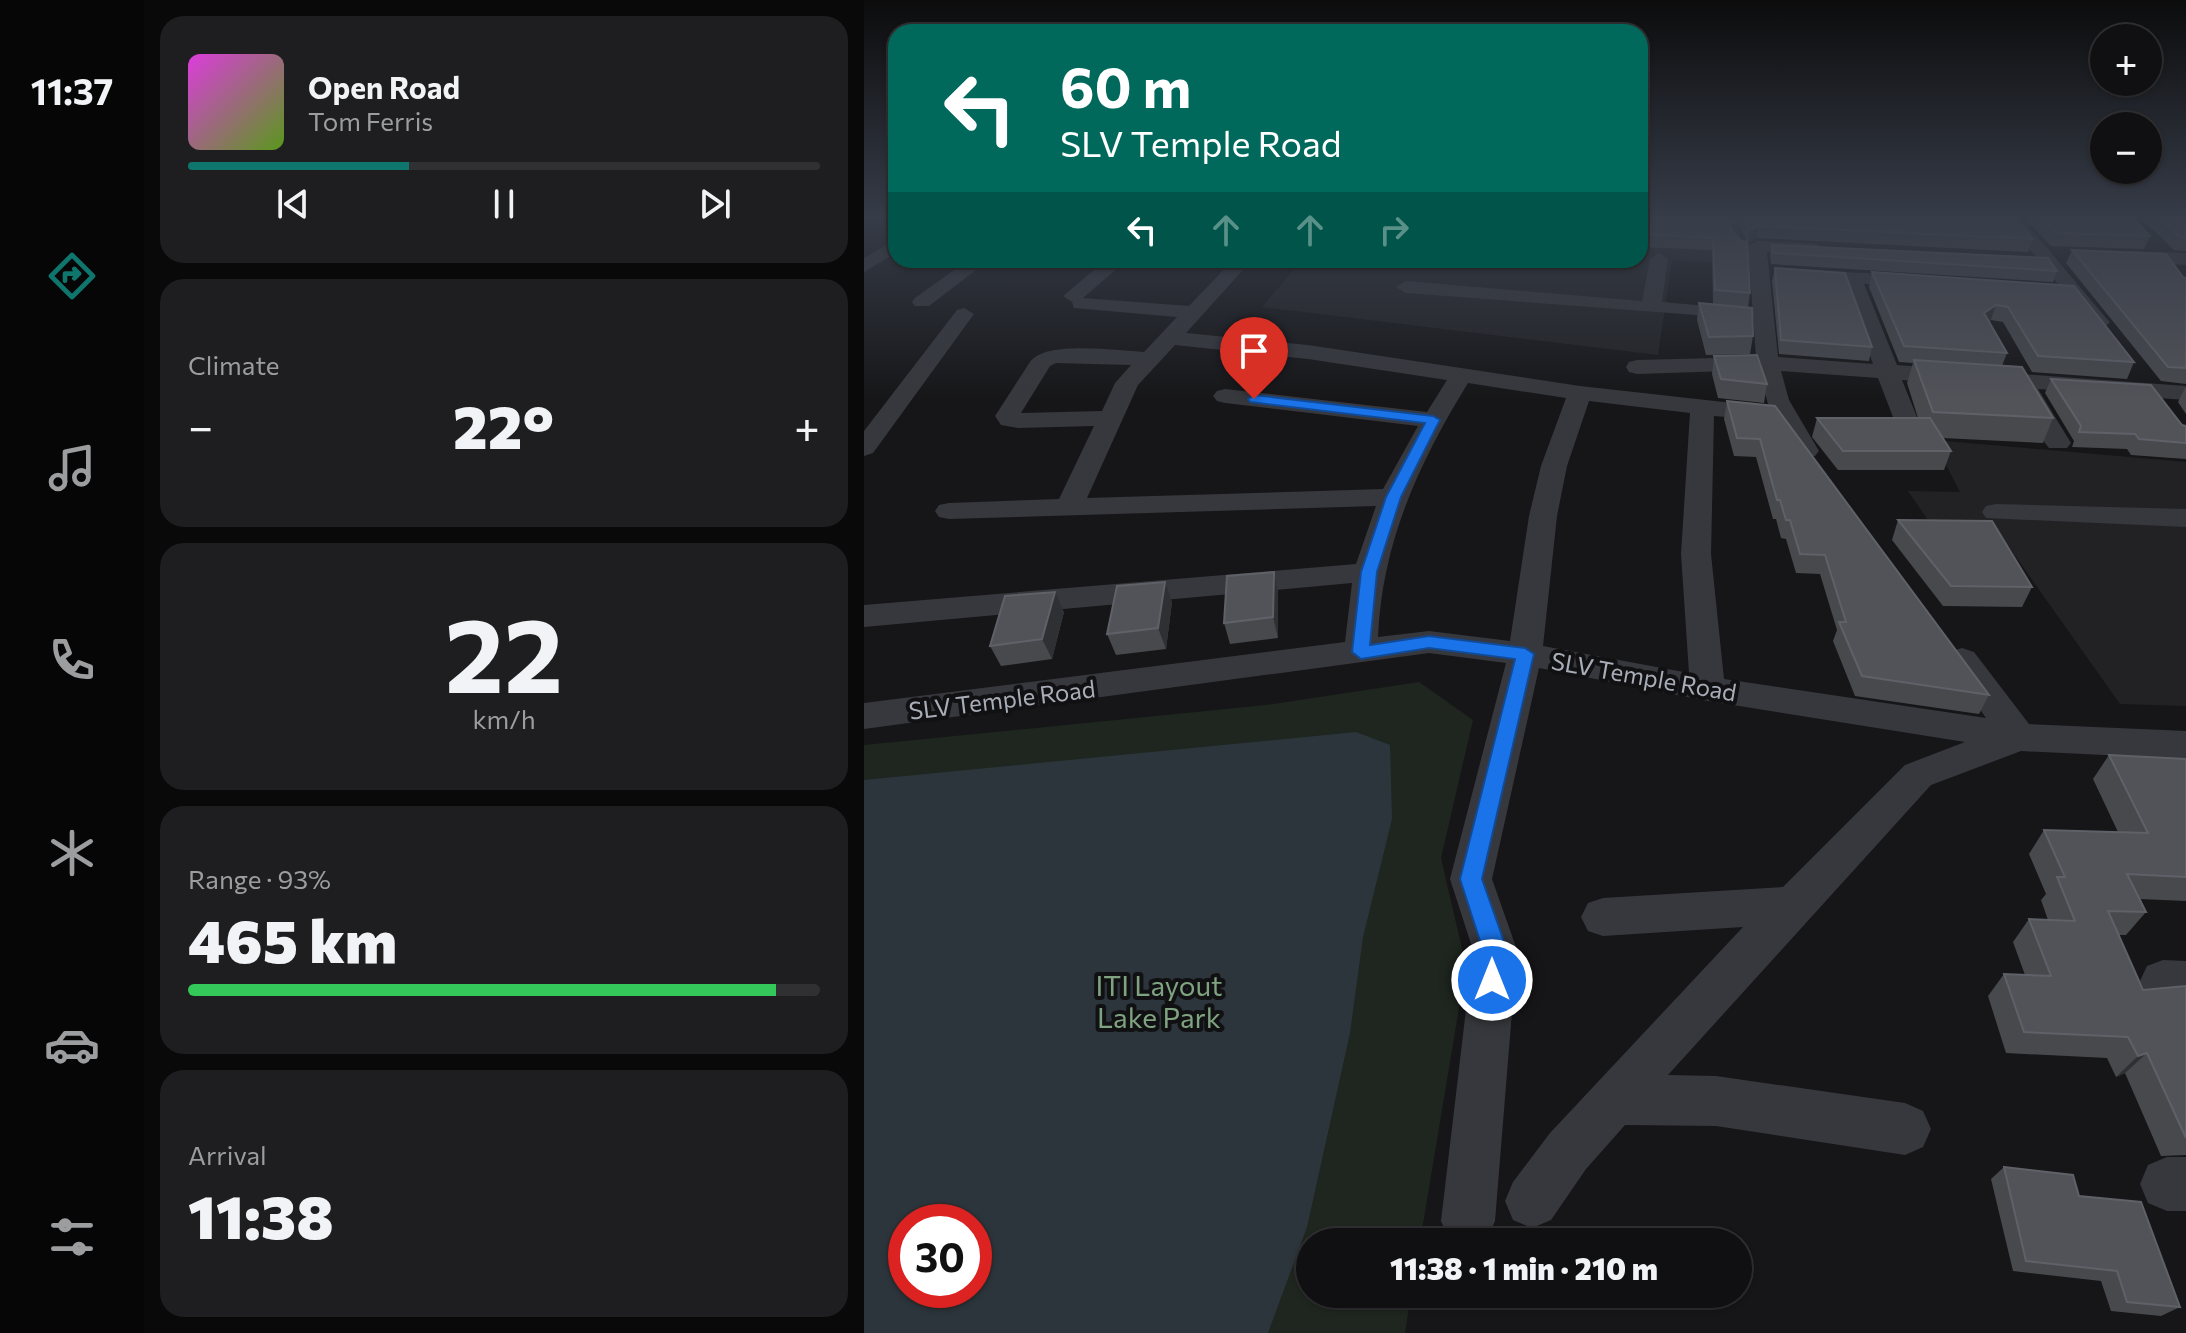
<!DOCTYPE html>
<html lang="en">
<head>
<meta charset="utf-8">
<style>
  body { margin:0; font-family:Commissioner,sans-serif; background:#1e1e20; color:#f1f3f6; height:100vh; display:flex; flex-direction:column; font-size:30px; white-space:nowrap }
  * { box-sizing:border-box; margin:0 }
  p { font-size:26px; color:#9c9d9f }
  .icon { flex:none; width:44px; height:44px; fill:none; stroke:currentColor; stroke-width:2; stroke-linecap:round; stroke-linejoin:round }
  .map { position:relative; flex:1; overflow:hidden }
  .details { display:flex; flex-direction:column; gap:16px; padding:16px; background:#09090a; width:720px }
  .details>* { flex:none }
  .top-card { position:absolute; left:24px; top:24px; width:760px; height:244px; border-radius:24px; box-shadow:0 2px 6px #0004,0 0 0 2px #303032; background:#00695c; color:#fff; overflow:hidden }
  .controls { position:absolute; left:1226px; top:24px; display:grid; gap:16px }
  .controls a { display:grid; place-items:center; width:72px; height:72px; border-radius:50%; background:#101012; box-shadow:0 2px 6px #0004,0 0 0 2px #303032; font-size:40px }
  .speed { position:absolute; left:24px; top:1204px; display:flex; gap:16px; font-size:40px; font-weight:700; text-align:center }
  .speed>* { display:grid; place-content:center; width:104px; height:104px; border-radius:50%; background:#101012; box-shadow:0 2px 6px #0004,0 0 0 2px #303032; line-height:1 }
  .speed .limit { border:12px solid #d22; background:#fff; color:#111 }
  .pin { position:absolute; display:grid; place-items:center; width:68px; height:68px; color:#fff; margin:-82px -34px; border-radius:50% 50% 50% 0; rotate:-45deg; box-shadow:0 0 8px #0007 }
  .pin .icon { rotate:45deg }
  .me { position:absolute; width:88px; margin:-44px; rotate:0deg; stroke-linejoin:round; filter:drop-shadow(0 0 6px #0008) }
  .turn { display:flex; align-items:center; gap:28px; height:168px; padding:0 40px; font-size:36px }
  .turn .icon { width:104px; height:104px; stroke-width:2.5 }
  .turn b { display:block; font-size:56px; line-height:68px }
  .lanes { display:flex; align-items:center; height:76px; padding:0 40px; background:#0003; justify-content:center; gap:40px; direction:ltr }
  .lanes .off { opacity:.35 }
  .big { font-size:60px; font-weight:800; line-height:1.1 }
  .details .widget { flex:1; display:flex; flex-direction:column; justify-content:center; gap:12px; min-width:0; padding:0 28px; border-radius:24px; background:#1e1e20 }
  .details .dial { align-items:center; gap:0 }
  .dial b { font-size:104px; line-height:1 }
  .song { display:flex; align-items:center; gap:24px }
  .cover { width:96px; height:96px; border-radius:12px; background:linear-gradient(135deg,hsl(300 70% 55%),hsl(90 70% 35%)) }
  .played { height:8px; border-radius:4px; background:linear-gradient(90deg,#0f766e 35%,#303032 35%) }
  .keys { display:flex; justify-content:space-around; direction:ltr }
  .heat { display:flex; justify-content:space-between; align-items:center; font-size:44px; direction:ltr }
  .charge { height:12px; border-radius:6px; background:linear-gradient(90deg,#34c759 93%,#303032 0) }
  .trip { position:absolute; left:432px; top:1228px; width:456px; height:80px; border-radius:40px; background:#101012; box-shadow:0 2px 6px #0004,0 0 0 2px #303032; font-weight:800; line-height:80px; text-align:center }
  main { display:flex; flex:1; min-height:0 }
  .menu { display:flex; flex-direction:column; width:144px; justify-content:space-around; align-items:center; background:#060607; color:#9c9d9f }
  .menu .icon { width:56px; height:56px }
  .menu .active { color:#0f766e }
  .menu b { font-size:36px; color:#f1f3f6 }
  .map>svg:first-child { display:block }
  .built { fill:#222225 }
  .green { fill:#1e261f; fill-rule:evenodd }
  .water { fill:#2c353c; fill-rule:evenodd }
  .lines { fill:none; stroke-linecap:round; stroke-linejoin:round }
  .lane { fill:#37383d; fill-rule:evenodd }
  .street { fill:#37383d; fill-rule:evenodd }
  .wall { fill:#47494d; fill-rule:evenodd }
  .shaded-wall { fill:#2f3033 }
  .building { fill:#525359; stroke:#5f6168; stroke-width:2 }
  .route { fill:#1a73e8; stroke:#114b97; stroke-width:2 }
  .labels { text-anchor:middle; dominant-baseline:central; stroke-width:8; stroke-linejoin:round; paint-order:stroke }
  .street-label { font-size:24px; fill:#a8adb8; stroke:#111113 }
  .near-park-label { font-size:28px; fill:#7fa381; stroke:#111113 }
</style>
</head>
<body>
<main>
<nav class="menu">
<b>11:37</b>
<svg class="icon active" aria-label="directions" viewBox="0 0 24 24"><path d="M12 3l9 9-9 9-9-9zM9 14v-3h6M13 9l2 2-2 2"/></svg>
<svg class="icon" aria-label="music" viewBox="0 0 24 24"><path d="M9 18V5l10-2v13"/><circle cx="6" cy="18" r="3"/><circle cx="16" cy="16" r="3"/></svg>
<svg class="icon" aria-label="phone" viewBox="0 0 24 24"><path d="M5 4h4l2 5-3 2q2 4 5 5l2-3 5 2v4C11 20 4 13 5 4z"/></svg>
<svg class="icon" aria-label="climate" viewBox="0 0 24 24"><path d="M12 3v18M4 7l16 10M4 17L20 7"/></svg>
<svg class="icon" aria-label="car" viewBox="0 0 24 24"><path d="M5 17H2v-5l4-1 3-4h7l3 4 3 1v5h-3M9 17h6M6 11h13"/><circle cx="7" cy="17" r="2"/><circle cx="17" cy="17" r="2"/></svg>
<svg class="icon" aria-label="filters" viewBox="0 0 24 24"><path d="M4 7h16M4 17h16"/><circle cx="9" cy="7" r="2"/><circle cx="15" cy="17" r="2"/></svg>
</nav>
<section class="details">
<div class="widget">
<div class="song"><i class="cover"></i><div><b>Open Road</b><p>Tom Ferris</p></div></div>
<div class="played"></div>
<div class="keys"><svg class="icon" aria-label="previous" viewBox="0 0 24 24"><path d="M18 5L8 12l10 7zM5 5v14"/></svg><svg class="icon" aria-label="pause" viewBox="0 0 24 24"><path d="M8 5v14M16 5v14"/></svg><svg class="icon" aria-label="next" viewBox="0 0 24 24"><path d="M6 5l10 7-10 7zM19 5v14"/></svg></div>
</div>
<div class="widget"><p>Climate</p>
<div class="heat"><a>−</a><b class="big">22°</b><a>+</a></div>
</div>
<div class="widget dial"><b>22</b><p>km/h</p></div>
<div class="widget"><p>Range · 93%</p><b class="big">465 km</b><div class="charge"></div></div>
<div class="widget"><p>Arrival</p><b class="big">11:38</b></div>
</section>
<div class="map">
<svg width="1322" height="1333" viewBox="0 0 1322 1333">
  <rect width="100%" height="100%" fill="#161618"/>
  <path class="built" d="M776,215H887L885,264L808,260L794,355L398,307L438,260H776Z
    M1069,440L1322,462V706L1256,704L1137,536L1072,532L1044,491L1096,492Z"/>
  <path class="green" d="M555,682L609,720L577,858L602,966L556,1242H446V1294H547L541,1333H0V745L402,705ZM42,1222H110V1290H42Z"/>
  <path class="water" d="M492,732L526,745L528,819L499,937L486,1033L443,1227L404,1333H0V780ZM42,1222H110V1290H42Z"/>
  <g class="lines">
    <path class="lane" d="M860,225L874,228L876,241L886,248V252H880L869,244L867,231L856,227Z"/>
    <path class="street" d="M1138,215H1155L1242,318L1246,322L1242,326H1228Z
      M32,240V253L0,272V258Z
      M893,241L952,244L961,249L952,254L903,252L914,357L1009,364L980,282L929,278L926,274L929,270L1051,275L1061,281L1058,285L1000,284L1033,365L1322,386V400L1174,389L1207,443L1203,448H1185L1181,443L1151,388L1038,380L1053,417L1050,422H1032L1029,417L1014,378L917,371L925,400L955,451L951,456H933L911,421L850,416L847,554L860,679L1122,718L1081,660L1086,652L1098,648L1110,652L1165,724L1322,731V759L1157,751L1067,785L804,1075L852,1076L1041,1103L1059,1111L1067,1129L1059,1147L1041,1155L852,1126L761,1125L722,1169L687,1220L668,1228L649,1220L641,1201L649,1182L686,1133L879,927L739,936L724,931L717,917L724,903L739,898L919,887L1041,765L1101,742L844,701L675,668L628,879L653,950L631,1221L623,1240L589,1242L585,1240L577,1221L609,950L586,879L642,663L565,653L0,729V703L481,642L488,583L0,627V605L492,564L512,506L85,519L75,517L71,511L75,505L85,503L195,499L230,426L154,428L137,425L131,416L166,362C182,340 253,351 280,352L313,317L210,308L208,302L199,296L242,260H263L219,298L325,306L369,260H388L322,333L444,345L716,386L905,407L894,370L773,374L765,372L762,367L765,362L773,360L892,357L884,246ZM311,345L444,359L583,380L563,412L361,389L353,391L349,396L353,401L361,403L554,426L519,489L223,498L274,385ZM192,363L267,365L251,383L238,411L157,413L186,366ZM604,383L702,398L677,466L665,516L646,641L565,631L514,637C518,542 555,463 604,383ZM725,401L826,413L817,554L825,673L679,646L693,516L703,466Z
      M1258,251L1322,253V265L1251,261L1249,257Z
      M795,253L804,259L798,302L878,309L888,315L885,319L542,293L532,287L542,281L778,301L786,259Z
      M104,260H125L65,306H51L48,302L51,298Z
      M100,308L110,314L9,453L0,456V431L93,310Z
      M1132,504L1322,509V527L1122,518L1118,512L1122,506Z
      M1299,960L1322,961V1003L1299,1002L1283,996L1276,981L1283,966Z
      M1303,1157H1322V1211H1303L1284,1203L1276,1184L1284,1165Z"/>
  </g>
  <path class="wall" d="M776,215H1017L1169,239L1164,252L893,238L884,243L886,293L884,307L849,304L848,250L776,247ZM866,224L875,225L883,242L876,240L868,231Z
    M1157,215H1266L1286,236L1280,249L1187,246Z
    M1274,215H1322V251L1310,250Z
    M908,245L1193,271L1189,282L907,264L906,255Z
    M1208,250L1322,278V384L1297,381L1202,263Z
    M911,268L1008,347L1005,361L915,354L908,281Z
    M1008,272L1210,286L1270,362L1263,379L1168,372L1139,322L1127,320L1125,322L1143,353L1138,366L1189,418L1179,443L1078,438L1087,451L1080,470H974L948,437L953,418H1054L1043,383L1049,363L1035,362L1005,287Z
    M835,303L889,336L886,354L842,355L833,320Z
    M850,356L903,384L900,403L854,398L848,374Z
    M1187,379L1322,426V459L1267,455L1263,449L1208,447L1210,441L1181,393Z
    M1321,388H1322V414L1314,402Z
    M863,401L1125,695L1115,714L991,696L969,641L973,630L956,574L932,573L922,539L917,538L912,519H909L892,457L870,456L860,419Z
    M1034,520L1168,587L1158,607L1079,606L1028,540Z
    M410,572L414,593V638L366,644L360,623Z
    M308,602L302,649L252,655L243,634Z
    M200,612L188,659L137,666L126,646Z
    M1245,755L1322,759V901L1275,899L1282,912L1262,935H1255L1279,990L1322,986V1155L1297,1156L1261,1073L1252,1077L1243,1058L1142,1053L1124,996L1140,974L1161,975L1149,942L1165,919L1184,920L1177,900L1182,894L1165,854L1180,830L1254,832L1229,779Z
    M1140,1167L1215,1196L1316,1307L1297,1316L1247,1311L1237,1281L1149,1271L1127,1179Z"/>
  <path class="shaded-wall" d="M895,226L893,238L884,243L886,230Z
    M1132,305L1127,320L1114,328L1120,313Z
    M410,572L414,593V638L409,617Z
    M301,582L308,602L302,649L294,628Z
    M191,592L200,612L188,659L178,639Z
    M1283,1053L1261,1073L1252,1077L1274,1056Z"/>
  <path class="building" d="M776,215H856L855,216L866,221L868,231L876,240L883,242L886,293L851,290L849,238L776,234Z
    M877,215H1017L1152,219L1169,239L895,226L886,230Z
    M1174,215H1266L1286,236L1192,233Z
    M1292,215H1322V238L1316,237Z
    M908,245L1184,258L1193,271L909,253Z
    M1208,250L1302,254L1319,277L1322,278V368L1304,367Z
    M911,268L981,273L1008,347L917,340Z
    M1008,272L1210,286L1270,362L1174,356L1144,307L1132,305L1120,313L1143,353L1040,346Z
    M835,303L888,308L889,336L845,337Z
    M893,355L903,384L857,379L850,356Z
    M1050,360L1158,367L1189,418L1069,412Z
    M1187,379L1287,385L1318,425L1322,426V443L1275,439L1271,434L1215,432L1217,426Z
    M863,401L911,406L1125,695L998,676L975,622H982L961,555L936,554L926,520H922L916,500H913L896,439L873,438Z
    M953,418H1066L1087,451H979Z
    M1034,520L1128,521L1168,587L1087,586Z
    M410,572L409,617L360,623L363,576Z
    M301,582L294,628L243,634L253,586Z
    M191,592L178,639L126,646L141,596Z
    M1245,755L1322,759V877L1263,874L1282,912L1244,911L1279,990L1322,986V1138L1283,1053L1274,1056L1264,1037L1160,1032L1140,974L1187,976L1165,919L1211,921L1193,877H1201L1180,830L1284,833Z
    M1140,1167L1209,1175L1215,1196L1277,1202L1316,1307L1263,1302L1253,1271L1162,1261Z"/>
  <linearGradient id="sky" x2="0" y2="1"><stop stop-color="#0c0c0d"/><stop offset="0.54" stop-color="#363c48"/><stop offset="1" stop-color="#363c48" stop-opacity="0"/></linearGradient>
  <rect width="1322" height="401" fill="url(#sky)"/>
  <path class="route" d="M390,395L569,416L576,420L537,497L513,572L506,645L565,636L661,648L670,654L618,879L643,950L636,988L628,991L619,988L616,980L619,950L596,879L651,659L565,648L497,659L488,652L497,572L522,497L561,423L386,402L384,399Z"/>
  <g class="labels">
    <g class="street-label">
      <text transform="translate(780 676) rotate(10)">SLV Temple Road</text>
      <text transform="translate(138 699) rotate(-7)">SLV Temple Road</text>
    </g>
    <g class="near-park-label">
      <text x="295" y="985">ITI Layout<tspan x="295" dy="32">Lake Park</tspan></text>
    </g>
  </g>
</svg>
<div class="controls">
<a>+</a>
<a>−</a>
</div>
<div class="speed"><div class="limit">30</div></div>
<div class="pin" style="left:390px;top:399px;background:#d93025"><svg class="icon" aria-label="arrive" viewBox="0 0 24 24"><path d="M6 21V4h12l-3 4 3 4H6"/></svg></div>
<svg class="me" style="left:628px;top:980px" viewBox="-20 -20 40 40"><circle r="17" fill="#1a73e8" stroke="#fff" stroke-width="3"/><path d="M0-11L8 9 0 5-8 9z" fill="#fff"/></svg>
<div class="trip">11:38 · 1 min · 210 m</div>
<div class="top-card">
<div class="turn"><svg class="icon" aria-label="left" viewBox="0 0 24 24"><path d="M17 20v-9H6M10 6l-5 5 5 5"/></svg><div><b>60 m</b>SLV Temple Road</div></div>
<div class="lanes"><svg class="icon" aria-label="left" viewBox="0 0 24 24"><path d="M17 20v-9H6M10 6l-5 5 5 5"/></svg><svg class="icon off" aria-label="ahead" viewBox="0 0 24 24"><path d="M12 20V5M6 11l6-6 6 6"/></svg><svg class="icon off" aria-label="ahead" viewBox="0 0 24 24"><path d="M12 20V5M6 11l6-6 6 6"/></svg><svg class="icon off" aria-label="right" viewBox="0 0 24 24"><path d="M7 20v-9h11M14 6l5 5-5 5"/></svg></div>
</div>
</div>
</main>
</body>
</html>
